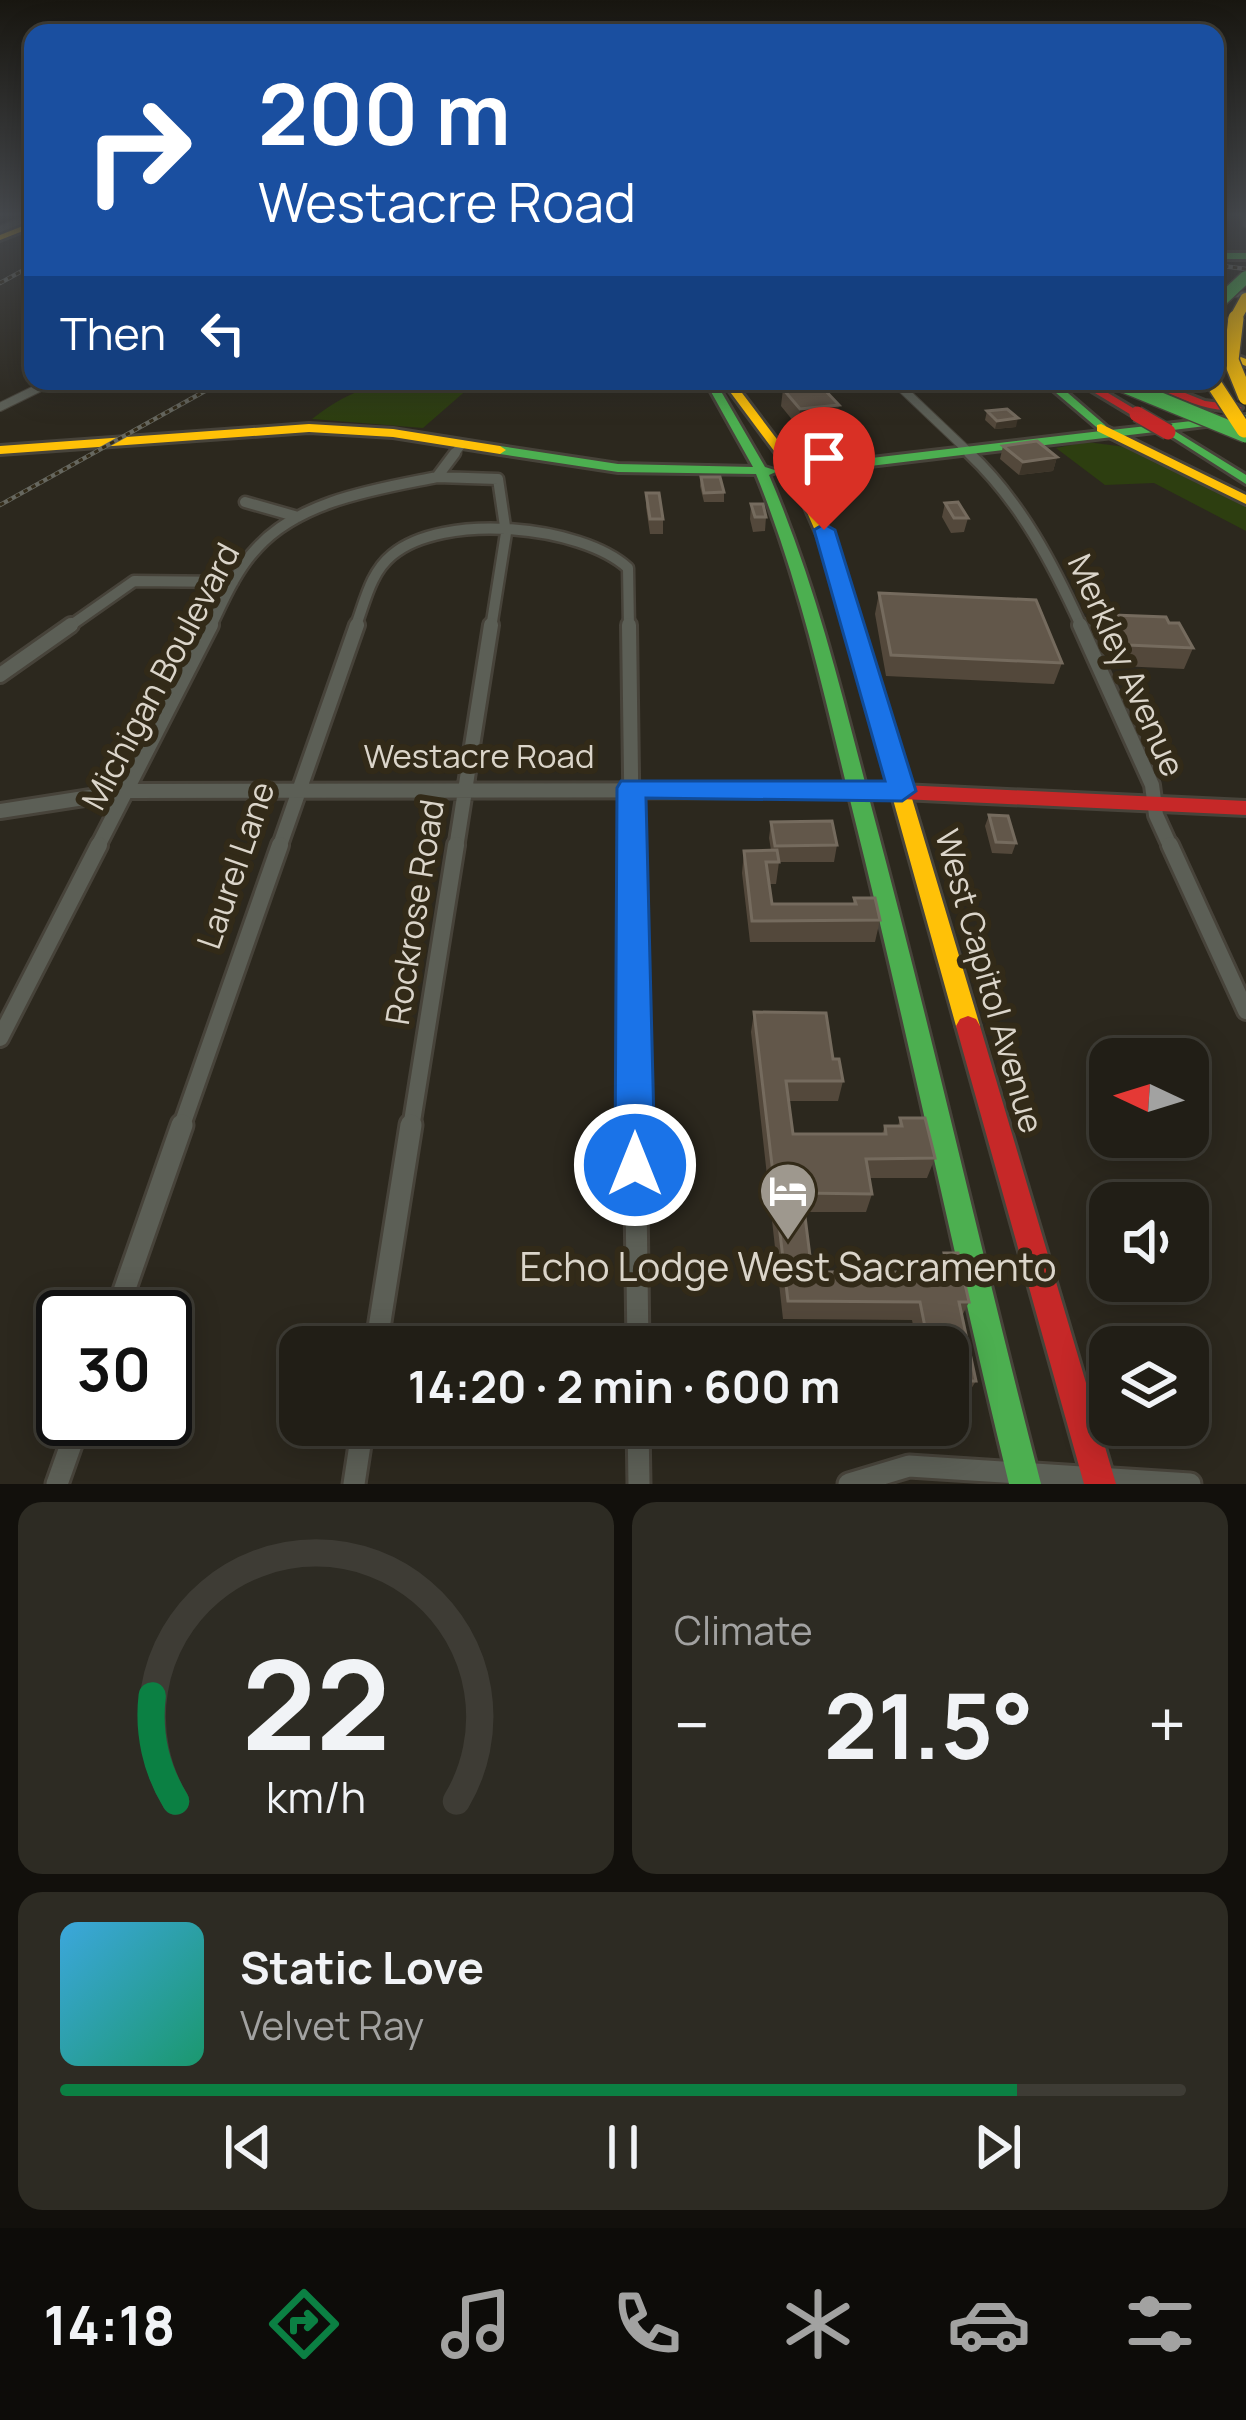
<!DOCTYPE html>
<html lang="en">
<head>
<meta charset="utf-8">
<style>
  body { margin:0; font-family:Manrope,sans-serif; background:#2d2b23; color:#f1f3f6; height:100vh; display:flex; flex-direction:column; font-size:45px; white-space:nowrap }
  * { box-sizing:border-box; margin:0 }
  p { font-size:39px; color:#a2a2a1 }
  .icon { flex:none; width:66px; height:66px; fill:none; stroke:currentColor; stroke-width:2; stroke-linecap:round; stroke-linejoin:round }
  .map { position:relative; height:1484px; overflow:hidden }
  .drawer { display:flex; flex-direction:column; gap:18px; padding:18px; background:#12100c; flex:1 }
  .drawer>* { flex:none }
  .hud { position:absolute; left:24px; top:24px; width:1200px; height:366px; border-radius:24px; box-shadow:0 6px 30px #0003,0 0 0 3px #3e3c35; background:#1a4fa0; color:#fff; overflow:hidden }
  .needle { width:78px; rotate:274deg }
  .fabs { position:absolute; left:1089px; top:1038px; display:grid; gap:24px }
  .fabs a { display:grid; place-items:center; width:120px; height:120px; border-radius:24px; background:#211e16; box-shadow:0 6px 30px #0003,0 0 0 3px #3e3c35; font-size:60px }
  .speed { position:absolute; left:36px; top:1290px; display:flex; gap:24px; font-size:60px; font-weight:700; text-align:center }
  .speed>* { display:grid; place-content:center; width:156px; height:156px; border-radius:50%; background:#211e16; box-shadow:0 6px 30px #0003,0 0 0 3px #3e3c35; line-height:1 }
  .speed .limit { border:6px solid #111; border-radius:18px; background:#fff; color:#111 }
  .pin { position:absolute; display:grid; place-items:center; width:102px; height:102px; color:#fff; margin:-123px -51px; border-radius:50% 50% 50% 0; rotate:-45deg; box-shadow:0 0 12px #0007 }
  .pin .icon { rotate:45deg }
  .me { position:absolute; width:132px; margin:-66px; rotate:0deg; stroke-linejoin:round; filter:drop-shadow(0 0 9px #0008) }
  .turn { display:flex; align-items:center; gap:42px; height:252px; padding:0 36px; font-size:54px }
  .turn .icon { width:156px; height:156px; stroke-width:2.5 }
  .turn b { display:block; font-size:84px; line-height:102px }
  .then { display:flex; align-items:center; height:114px; padding:0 36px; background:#0003; gap:24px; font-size:45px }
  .big { font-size:90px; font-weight:700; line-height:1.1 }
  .drawer .card { flex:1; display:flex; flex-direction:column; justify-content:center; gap:18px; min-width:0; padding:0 42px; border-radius:24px; background:#2d2b23 }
  .drawer .dial { align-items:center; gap:0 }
  .dial svg { height:312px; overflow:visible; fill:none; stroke:#3e3c35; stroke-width:7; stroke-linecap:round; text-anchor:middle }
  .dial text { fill:#f1f3f6; stroke:none }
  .song { display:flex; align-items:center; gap:36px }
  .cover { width:144px; height:144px; border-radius:18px; background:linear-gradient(135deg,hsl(200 70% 55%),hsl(160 70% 35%)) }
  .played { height:12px; border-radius:6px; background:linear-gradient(90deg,#0b8043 85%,#3e3c35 85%) }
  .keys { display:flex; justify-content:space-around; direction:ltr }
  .heat { display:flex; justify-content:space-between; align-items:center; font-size:66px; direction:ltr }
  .drawer .tiles { flex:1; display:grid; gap:18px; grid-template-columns:1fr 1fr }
  .card:last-child { grid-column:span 2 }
  .trip { position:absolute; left:279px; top:1326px; width:690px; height:120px; border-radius:24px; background:#211e16; box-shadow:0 6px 30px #0003,0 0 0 3px #3e3c35; font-weight:700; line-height:120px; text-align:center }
  .dock { display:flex; height:192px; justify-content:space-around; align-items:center; background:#0d0c09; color:#a2a2a1 }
  .dock .icon { width:84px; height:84px }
  .dock .current { color:#0b8043 }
  .dock b { font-size:54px; color:#f1f3f6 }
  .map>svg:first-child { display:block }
  .green { fill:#2d3e10 }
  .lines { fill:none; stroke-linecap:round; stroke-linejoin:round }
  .street-far5-casing { stroke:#47433a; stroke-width:9 }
  .street-far4-casing { stroke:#47433a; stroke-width:10 }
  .street-far3-casing { stroke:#47433a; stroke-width:15 }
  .street-far2-casing { stroke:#47433a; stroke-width:20 }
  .street-far1-casing { stroke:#47433a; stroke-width:22 }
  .street-casing { stroke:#47433a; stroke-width:27 }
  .fast-casing { stroke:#47433a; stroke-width:6 }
  .slow-casing { stroke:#47433a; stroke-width:6 }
  .jam-casing { stroke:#47433a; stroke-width:6 }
  .street-far5 { stroke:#5c5f56; stroke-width:6 }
  .street-far4 { stroke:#5c5f56; stroke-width:8 }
  .street-far3 { stroke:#5c5f56; stroke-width:10 }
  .street-far2 { stroke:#5c5f56; stroke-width:14 }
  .street-far1 { stroke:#5c5f56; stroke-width:16 }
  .street { stroke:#5c5f56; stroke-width:21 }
  .fast { fill:#4caf50; fill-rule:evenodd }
  .slow { fill:#ffc107; fill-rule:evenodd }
  .jam { fill:#c62828; fill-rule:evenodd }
  .rail-casing { stroke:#66675f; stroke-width:4.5 }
  .rail { stroke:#322a18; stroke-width:3; stroke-dasharray:4.5; stroke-linecap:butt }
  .fast-bridge-far1-casing { stroke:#47433a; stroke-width:15; stroke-linecap:butt }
  .fast-bridge-casing { stroke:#47433a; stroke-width:18; stroke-linecap:butt }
  .slow-bridge-far1-casing { stroke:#47433a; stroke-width:15; stroke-linecap:butt }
  .slow-bridge-casing { stroke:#47433a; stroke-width:18; stroke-linecap:butt }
  .jam-bridge-casing { stroke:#47433a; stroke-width:18; stroke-linecap:butt }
  .fast-bridge-far1 { stroke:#4caf50; stroke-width:12 }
  .fast-bridge { stroke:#4caf50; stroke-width:15 }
  .slow-bridge-far1 { stroke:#ffc107; stroke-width:12 }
  .slow-bridge { stroke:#ffc107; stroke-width:15 }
  .jam-bridge { stroke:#c62828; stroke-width:15 }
  .wall { fill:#53483b }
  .shaded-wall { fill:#3d3529 }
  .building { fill:#62574a; stroke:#756b5e; stroke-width:3 }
  .route { fill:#1a73e8; stroke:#114b97; stroke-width:3 }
  .labels { text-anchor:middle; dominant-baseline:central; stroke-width:12; stroke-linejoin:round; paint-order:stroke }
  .street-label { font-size:33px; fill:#dbd5ca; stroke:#322a18 }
  .near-poi-label { font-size:39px; fill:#dbd5ca; stroke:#322a18 }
</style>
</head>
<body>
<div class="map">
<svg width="1246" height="1484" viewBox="0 0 1246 1484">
  <rect width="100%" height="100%" fill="#2c281e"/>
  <path class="green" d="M477,381L423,428L312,419C371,373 406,381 477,381Z
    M1087,442L1126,447L1246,505V531L1154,483L1105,485L1056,448Z"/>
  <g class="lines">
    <defs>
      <path id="street-far5" d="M1246,214V224
        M0,229L33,216
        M1215,291L1246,295"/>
      <path id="street-far4" d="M894,381L973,456
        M0,407L53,381
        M453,456L462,444"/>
      <path id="street-far3" d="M969,453C1021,502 1053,564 1082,628
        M437,477L498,479L506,533L491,628
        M245,502L298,517
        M67,628L134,581L233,582
        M210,628C223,601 236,570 257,548C300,500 378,489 437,477L455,453
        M355,628C365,602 370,573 392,555C443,512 581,525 628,568L629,628"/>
      <path id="street-far2" d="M629,625L632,848
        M1080,625L1152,785L1156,815L1171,848
        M0,675L71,625
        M0,811L129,791L859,790
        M97,848L211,625
        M279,848L357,625
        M456,848L491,625"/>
      <path id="street-far1" d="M632,845L635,1128
        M1170,845L1246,1011
        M0,1038L99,845
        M181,1128L280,845
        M411,1128L456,845"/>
      <path id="street" d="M635,1125L638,1347
        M115,1317L182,1125
        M376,1347L411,1125
        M638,1425L639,1484
        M57,1484L80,1419
        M354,1484L363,1425
        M849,1484L909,1466L1190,1484"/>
      <path id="fast" d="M1215,253H1246V259H1215Z
        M705,381H715L765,467L778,471L769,475C816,584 843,699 873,813C933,1036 983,1261 1041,1484H1009C954,1259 908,1032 852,808C824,695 800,582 756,474L618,472L500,454L494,450L500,446L618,464L753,467Z
        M1042,381H1054L1105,425L1107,428L1102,431L1246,415V421L1173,430L1246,475V484L1163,431L795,475L789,471L795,467L1101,431Z"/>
      <path id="slow" d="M33,222V227L0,240V235Z
        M1215,347L1246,359V366L1215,354Z
        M722,381H733L801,471L838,551L980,1026L976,1033L968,1036L960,1033L956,1026L824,551L789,471Z
        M309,424L393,429L500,446L506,450L500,454L393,437L309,432L0,454V446Z
        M1101,424L1246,495V504L1097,431V425Z"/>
      <path id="jam" d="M1075,381H1088L1143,414L1133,416Z
        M1163,384L1205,401L1236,405L1242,408C1215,416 1185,400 1159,389V385Z
        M859,783L1246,801V815L859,797L850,790Z
        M968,1016L976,1019L980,1026L1116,1484H1084L956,1026L960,1019Z"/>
    </defs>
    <use href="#street-far5" class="street-far5-casing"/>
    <use href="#street-far4" class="street-far4-casing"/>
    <use href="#street-far3" class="street-far3-casing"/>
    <use href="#street-far2" class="street-far2-casing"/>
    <use href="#street-far1" class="street-far1-casing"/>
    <use href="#street" class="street-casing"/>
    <use href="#fast" class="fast-casing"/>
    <use href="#slow" class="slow-casing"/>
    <use href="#jam" class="jam-casing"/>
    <use href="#street-far5" class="street-far5"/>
    <use href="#street-far4" class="street-far4"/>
    <use href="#street-far3" class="street-far3"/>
    <use href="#street-far2" class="street-far2"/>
    <use href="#street-far1" class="street-far1"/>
    <use href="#street" class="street"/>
    <use href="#fast" class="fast"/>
    <use href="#slow" class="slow"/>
    <use href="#jam" class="jam"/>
    <defs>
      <path id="rail" d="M1215,265L1246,269
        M0,283L33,265
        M0,505L223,381"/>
    </defs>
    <use href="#rail" class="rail-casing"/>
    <use href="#rail" class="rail"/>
    <defs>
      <path id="fast-bridge-far1" d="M1215,306L1246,277"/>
      <path id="fast-bridge" d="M1114,381L1246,435"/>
      <path id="slow-bridge-far1" d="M1234,321L1246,299"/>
      <path id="slow-bridge" d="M1236,318L1231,360L1246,397
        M1212,381L1244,430"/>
      <path id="jam-bridge" d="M1137,414L1168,432"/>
    </defs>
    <use href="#fast-bridge-far1" class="fast-bridge-far1-casing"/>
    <use href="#fast-bridge" class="fast-bridge-casing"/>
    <use href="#slow-bridge-far1" class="slow-bridge-far1-casing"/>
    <use href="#slow-bridge" class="slow-bridge-casing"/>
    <use href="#jam-bridge" class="jam-bridge-casing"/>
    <use href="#fast-bridge-far1" class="fast-bridge-far1"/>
    <use href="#fast-bridge" class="fast-bridge"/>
    <use href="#slow-bridge-far1" class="slow-bridge-far1"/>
    <use href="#slow-bridge" class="slow-bridge"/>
    <use href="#jam-bridge" class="jam-bridge"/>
  </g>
  <path class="wall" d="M783,389L836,423L798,427L781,406Z
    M987,411L1016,427L995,429L985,420Z
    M1003,446L1057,457L1053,471L1019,475L1000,459Z
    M701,477L724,492V502H704L700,486Z
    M646,493L663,519V534H650L646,507Z
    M945,503L968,518L964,532L951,533L942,517Z
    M751,504L766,517L765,531L753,532L750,519Z
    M879,593L1062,663L1054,684L886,676L875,614Z
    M1113,615L1169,623L1193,648L1184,669L1120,666L1105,636Z
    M989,815L1016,843L1012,854L992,853L985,826Z
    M771,822L837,845L834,862H779L776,884H769L772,904H853L854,898L880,920L875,942H750L742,873L744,851L771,850L769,838Z
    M754,1012L833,1059L843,1081L838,1101H789L793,1134H882L885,1126H898L900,1118L935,1158L927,1178H869L872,1194L866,1212H804L812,1272H923L927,1262H940L944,1253L969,1302L962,1316L976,1381L966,1397H948V1347H917L912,1320L783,1319L751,1032Z"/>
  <path class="shaded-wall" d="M839,405L836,423L798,427L800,409Z
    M1018,418L1016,427L995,429L997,421Z
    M1057,457L1053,471L1019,475L1023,462Z"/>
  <path class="building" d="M821,386L839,405L800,409L783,389Z
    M1007,409L1018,418L997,421L987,411Z
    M1037,441L1057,457L1023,462L1003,446Z
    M701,477H720L724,492L704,493Z
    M646,493H659L663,519H650Z
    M958,502L968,518H954L945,503Z
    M751,504H763L766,517H755Z
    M879,593L1036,600L1062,663L891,655Z
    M1113,615L1166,617L1169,623H1179L1193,648L1128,645Z
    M989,815L1008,816L1016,843L996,842Z
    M832,821L837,845L775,846L771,822Z
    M777,850L779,862H766L772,904H856L854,898H875L880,920L752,921L744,851Z
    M754,1012L826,1013L833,1059H839L843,1081H786L793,1134H886L885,1126H902L900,1118H925L935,1158L866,1159L872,1194L802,1193L812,1272H930L927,1262H946L944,1253H958L969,1302H959L976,1381H948V1347H929L920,1302L788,1301Z"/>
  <linearGradient id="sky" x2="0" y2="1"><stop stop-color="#181610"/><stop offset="0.51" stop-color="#45484c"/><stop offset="1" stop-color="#45484c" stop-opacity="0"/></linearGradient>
  <rect width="1246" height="421" fill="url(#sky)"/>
  <path class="route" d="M824,524L835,530L916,791L902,801L646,798L655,1165L650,1178L635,1184L621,1178L615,1165L617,788L621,781H885L814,530Z"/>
  <defs>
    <symbol id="hotel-pin" viewBox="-11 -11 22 30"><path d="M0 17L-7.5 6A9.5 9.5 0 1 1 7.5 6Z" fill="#9e988e" stroke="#322a18"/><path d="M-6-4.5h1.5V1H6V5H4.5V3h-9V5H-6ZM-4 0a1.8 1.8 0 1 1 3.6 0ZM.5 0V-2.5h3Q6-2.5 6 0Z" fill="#fff"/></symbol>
  </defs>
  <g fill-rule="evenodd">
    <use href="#hotel-pin" x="755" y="1158" width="66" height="90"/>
  </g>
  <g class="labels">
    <g class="street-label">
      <text transform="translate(1127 665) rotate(66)">Merkley Avenue</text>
      <text transform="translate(160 676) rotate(-62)">Michigan Boulevard</text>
      <text x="479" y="755">Westacre Road</text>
      <text transform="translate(235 865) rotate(-71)">Laurel Lane</text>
      <text transform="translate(414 912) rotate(-81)">Rockrose Road</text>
      <text transform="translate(990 981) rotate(74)">West Capitol Avenue</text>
    </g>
    <g class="near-poi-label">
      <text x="788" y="1266">Echo Lodge West Sacramento</text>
    </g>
  </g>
</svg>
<div class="fabs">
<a><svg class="needle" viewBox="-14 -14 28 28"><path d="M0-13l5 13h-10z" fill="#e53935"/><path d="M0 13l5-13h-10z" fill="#a2a2a1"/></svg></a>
<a><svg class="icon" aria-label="sound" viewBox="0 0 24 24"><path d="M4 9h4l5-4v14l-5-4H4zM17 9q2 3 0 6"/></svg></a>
<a><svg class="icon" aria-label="layers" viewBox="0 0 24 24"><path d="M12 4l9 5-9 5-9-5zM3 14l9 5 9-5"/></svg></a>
</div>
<div class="speed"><div class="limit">30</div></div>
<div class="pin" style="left:824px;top:530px;background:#d93025"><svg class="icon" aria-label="arrive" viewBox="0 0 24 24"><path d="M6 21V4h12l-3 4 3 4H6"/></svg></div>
<svg class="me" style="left:635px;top:1165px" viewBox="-20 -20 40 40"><circle r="17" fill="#1a73e8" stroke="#fff" stroke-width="3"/><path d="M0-11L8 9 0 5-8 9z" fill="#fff"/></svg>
<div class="trip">14:20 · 2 min · 600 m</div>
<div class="hud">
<div class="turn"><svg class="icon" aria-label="right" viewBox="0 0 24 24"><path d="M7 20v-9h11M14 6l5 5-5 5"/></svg><div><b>200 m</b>Westacre Road</div></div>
<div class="then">Then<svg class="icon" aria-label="left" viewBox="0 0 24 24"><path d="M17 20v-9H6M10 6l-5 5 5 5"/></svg></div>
</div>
</div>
<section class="drawer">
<div class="tiles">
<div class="card dial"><svg viewBox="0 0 100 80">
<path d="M14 69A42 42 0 1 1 86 69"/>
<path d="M14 69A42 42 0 0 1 8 42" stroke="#0b8043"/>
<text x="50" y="56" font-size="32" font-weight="700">22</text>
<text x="50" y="72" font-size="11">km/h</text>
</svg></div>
<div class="card"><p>Climate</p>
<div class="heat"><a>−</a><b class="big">21.5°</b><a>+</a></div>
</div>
<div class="card">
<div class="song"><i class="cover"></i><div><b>Static Love</b><p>Velvet Ray</p></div></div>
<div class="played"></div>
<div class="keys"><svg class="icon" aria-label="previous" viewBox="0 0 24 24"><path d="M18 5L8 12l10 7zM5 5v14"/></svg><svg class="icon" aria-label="pause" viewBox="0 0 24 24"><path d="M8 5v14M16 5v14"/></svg><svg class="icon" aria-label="next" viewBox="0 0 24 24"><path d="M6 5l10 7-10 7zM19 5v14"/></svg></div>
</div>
</div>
</section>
<nav class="dock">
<b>14:18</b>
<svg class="icon current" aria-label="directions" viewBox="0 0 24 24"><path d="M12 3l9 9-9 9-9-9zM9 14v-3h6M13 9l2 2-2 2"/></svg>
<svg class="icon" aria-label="music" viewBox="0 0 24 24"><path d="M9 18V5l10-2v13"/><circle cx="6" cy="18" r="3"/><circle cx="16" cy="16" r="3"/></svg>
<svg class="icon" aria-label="phone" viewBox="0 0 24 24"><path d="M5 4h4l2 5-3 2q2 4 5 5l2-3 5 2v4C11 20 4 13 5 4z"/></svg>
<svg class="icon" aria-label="climate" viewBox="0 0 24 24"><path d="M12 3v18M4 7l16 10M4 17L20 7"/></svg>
<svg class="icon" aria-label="car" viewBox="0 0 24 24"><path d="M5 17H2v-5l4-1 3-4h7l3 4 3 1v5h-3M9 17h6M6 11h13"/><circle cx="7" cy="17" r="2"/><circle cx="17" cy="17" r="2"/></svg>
<svg class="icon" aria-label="filters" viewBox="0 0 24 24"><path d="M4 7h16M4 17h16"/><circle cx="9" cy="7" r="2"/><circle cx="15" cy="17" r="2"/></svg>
</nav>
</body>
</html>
